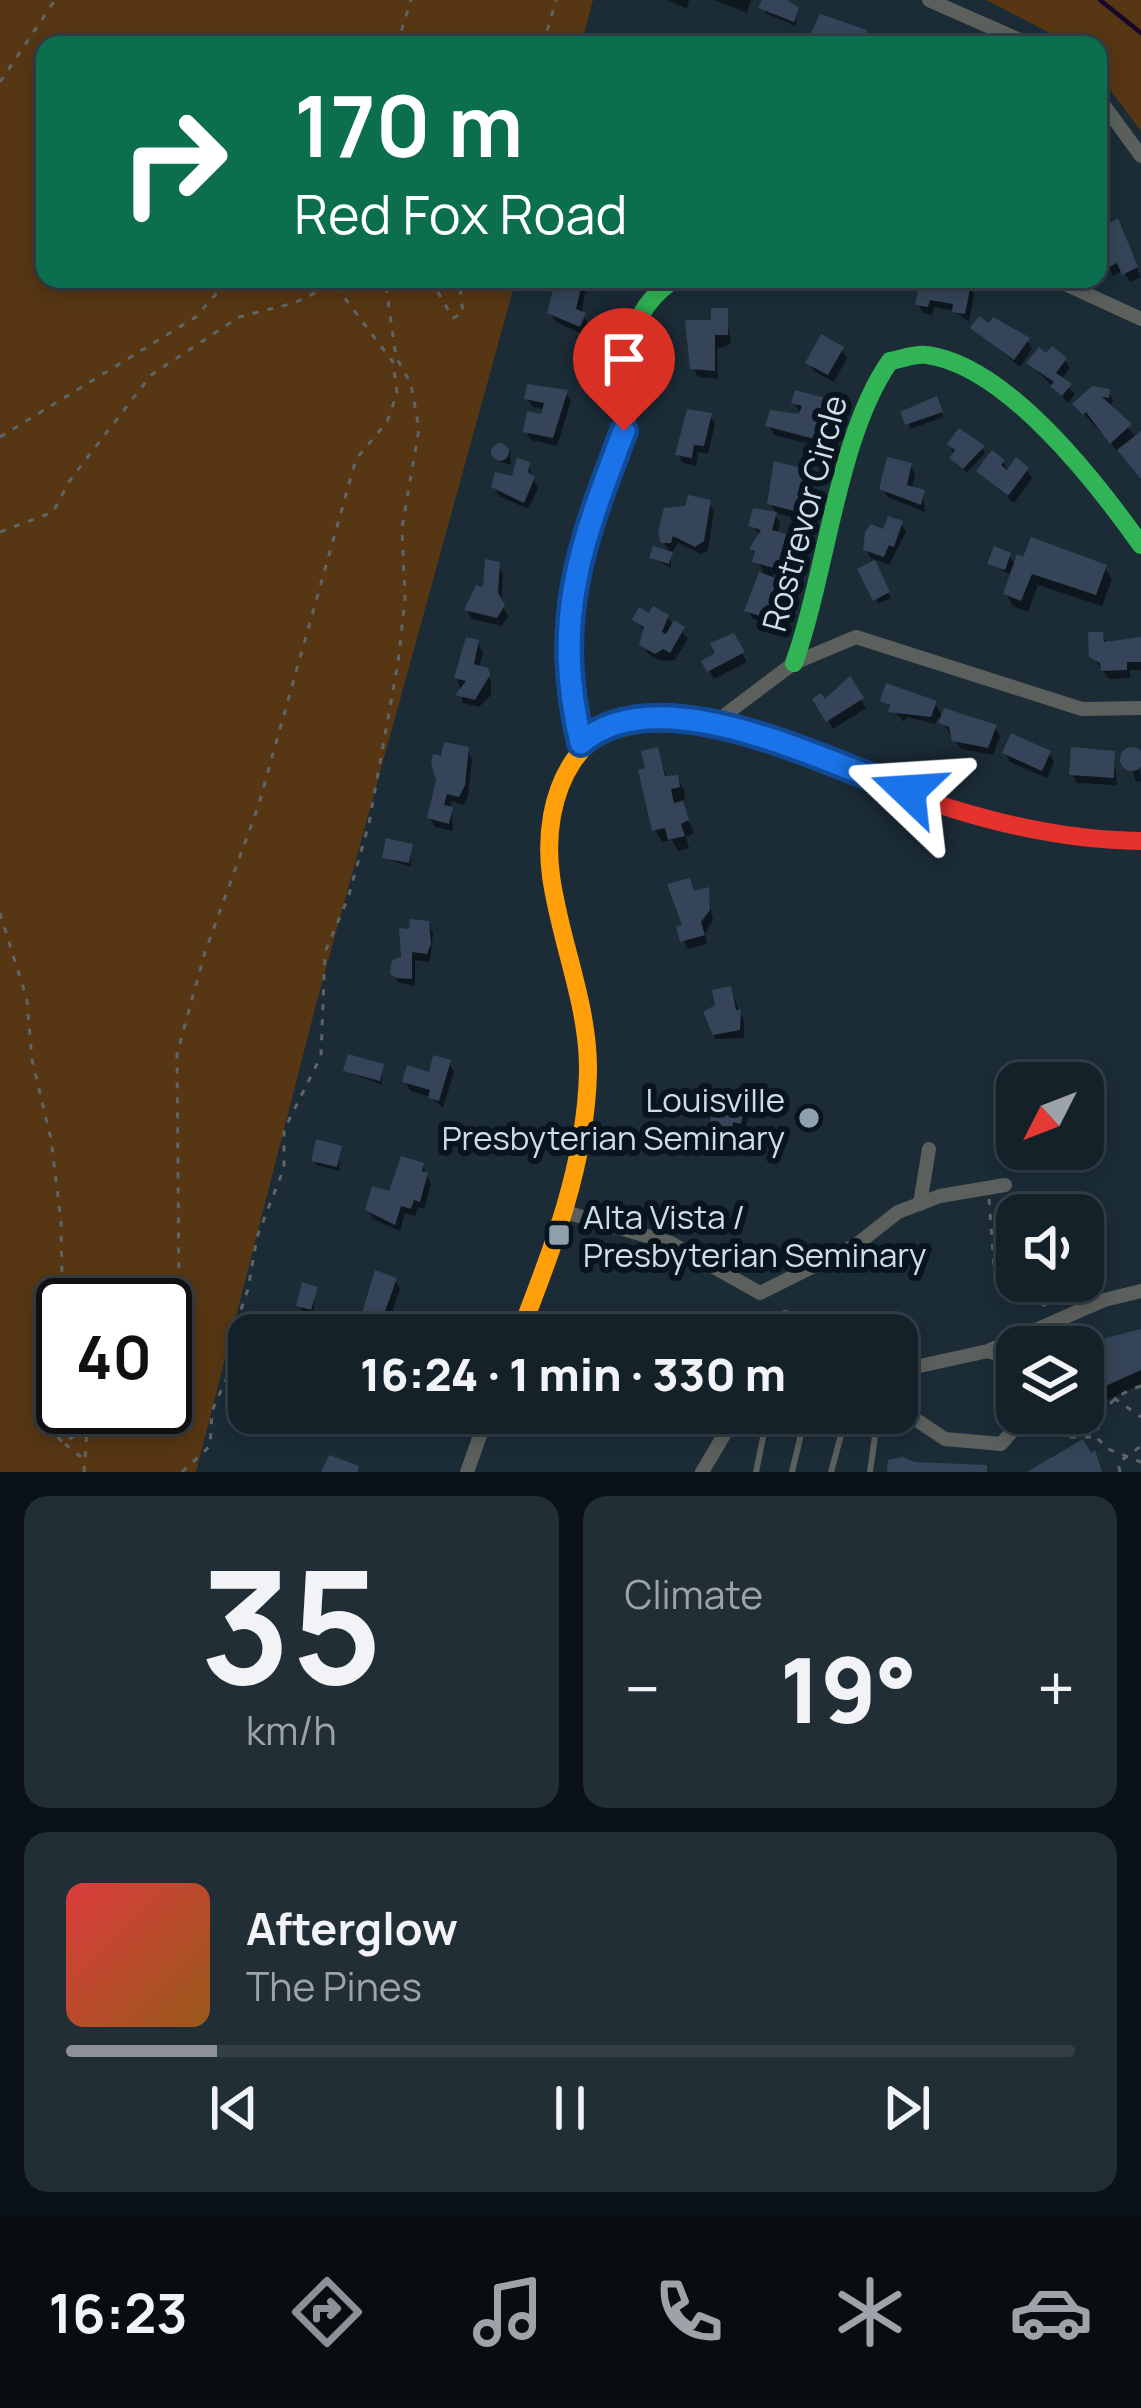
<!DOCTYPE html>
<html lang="en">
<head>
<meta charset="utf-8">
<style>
  body { margin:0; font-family:Manrope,sans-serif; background:#212e35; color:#f1f3f6; height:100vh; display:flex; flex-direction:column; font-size:45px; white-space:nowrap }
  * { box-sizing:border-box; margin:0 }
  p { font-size:39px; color:#9da3a8 }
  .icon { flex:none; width:66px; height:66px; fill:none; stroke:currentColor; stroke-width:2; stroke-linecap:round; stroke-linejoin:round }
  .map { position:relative; height:1472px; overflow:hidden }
  .panel { display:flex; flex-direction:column; gap:24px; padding:24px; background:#0b1217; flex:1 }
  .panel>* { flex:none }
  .banner { position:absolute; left:36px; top:36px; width:1071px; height:252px; border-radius:24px; box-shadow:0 6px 18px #0003,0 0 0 3px #333e46; background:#0b6e4f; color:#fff; overflow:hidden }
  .needle { width:78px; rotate:228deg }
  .fabs { position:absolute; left:996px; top:1062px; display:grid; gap:24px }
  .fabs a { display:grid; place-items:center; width:108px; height:108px; border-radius:24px; background:#142129; box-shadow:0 6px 18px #0003,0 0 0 3px #333e46; font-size:60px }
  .speed { position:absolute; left:36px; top:1278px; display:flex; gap:24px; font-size:60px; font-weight:700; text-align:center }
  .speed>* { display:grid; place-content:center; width:156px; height:156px; border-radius:50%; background:#142129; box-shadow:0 6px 18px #0003,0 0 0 3px #333e46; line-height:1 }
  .speed .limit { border:6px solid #111; border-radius:18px; background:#fff; color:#111 }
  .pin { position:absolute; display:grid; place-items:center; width:102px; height:102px; color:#fff; margin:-123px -51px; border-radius:50% 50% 50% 0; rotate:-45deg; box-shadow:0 0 12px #0007 }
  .pin .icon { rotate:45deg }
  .me { position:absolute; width:132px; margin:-66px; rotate:290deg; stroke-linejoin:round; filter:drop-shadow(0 0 9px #0008) }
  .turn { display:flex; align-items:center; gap:42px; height:252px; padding:0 60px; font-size:54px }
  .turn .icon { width:156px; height:156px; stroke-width:2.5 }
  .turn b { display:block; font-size:84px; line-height:102px }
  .big { font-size:90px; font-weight:800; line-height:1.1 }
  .panel .widget { flex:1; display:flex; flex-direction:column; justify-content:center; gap:18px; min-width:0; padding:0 42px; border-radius:24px; background:#212e35 }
  .panel .dial { align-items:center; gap:0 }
  .dial b { font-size:156px; line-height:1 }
  .song { display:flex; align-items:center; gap:36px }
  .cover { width:144px; height:144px; border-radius:18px; background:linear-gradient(135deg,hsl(0 70% 55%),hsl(30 70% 35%)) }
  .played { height:12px; border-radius:6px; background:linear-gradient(90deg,#8c9099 15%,#333e46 15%) }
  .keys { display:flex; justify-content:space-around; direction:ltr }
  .heat { display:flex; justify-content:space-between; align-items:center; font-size:66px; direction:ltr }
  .panel .tiles { flex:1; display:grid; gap:24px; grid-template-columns:1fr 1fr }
  .widget:last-child { grid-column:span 2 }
  .trip { position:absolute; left:228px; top:1314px; width:690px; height:120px; border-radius:24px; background:#142129; box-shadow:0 6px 18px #0003,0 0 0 3px #333e46; font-weight:800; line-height:120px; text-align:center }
  .tab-bar { display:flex; height:192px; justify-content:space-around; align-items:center; background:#080d10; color:#9da3a8 }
  .tab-bar .icon { width:84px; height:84px }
  .tab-bar .on { color:#8c9099 }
  .tab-bar b { font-size:54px; color:#f1f3f6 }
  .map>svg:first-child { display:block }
  .green { fill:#563613; fill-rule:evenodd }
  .shadow { fill:#0007 }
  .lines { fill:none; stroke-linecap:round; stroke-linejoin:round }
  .stream { stroke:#18072d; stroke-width:4.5 }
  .building { fill:#354458 }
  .path { stroke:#5f6567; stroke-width:3; stroke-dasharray:6 9; stroke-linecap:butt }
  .lane { stroke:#5c605c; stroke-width:6 }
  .street { stroke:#5c605c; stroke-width:14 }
  .fast { stroke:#30b455; stroke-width:18 }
  .slow { stroke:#ff9f0a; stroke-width:18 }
  .jam { stroke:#e5322d; stroke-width:18 }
  .route-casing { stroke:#114b97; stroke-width:30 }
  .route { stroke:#1a73e8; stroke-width:21 }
  .poi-dot { fill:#8ea0ad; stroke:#08151f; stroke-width:4.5 }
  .labels { text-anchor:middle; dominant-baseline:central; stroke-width:12; stroke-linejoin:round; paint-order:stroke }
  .street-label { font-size:33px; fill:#ccdeec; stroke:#08151f }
  .poi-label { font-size:33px; fill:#ccdeec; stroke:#08151f; text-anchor:end }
</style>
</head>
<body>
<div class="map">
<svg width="1141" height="1472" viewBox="0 0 1141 1472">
  <rect width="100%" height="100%" fill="#1b2c37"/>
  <path class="green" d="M0,0H593L581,45H45V279H516L317,1001L196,1472H0ZM63,1305H165V1407H63Z
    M986,0H1141V131L1098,74V45H1073Z"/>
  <path class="shadow" d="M668,0H689L687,9Z
    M715,0H751L747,13Z
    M765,0L797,10L796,26L765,13Z
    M815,33H865L870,41L826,45Z
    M1123,233L1141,277L1130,282L1123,271L1113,276L1098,246Z
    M573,279H593L584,296L582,314L589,325L584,335L556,322L551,313L573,288Z
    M923,279L969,286L974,295L969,322L955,311L934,307L932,315L923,313L918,304Z
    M974,279H995L996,281L991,290Z
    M726,311L731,344L717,349L718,379L698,377L693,368L714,323Z
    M974,328L1027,340L1032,349L1020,367Z
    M841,349L847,358L834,382L814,371L809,363Z
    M1065,360L1070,368L1061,380L1075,394L1068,403L1030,363Z
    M1108,392L1113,400L1109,408L1137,438L1141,435V477L1076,405Z
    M566,393L571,401L557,446L531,440L526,431L545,410L533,407L527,399Z
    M794,402H827L832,411L822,447L774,435L769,426L813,415L799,411Z
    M939,404L943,417L911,429L904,414Z
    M710,416L715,424L708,454L698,452L696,466L683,463L678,455Z
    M951,445L982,448L985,453L967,472L955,463Z
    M494,447L510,451L511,465L495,460Z
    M1003,462L1009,472L1027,470L1032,478L1014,503L980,472Z
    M528,465L538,489L528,509L499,496L494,487L514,480Z
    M910,466L915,474L912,489L923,492L925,512L888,497L882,488Z
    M807,473L812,482L802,520L776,513L770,503Z
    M709,503L714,511L708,550L701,554L678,543L671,554L662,539Z
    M775,514L780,523L777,534L790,546L782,576L772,574L782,590L771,625L753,619L748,611L763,571L752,549L761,536L751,525Z
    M901,524L906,532L889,565L871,558L866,550Z
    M1033,540L1105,567L1112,580L1102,606L1038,585L1028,612L1013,606L1006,594L1013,576L991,564L1009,555L1016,567L1025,560Z
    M671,554V568L652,558Z
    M874,564L891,598L878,604L861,570Z
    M498,565L503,574L501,604L508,616L502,626L472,619L467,610Z
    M667,618L688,638L675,660L661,661L648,654L643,645L646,632L635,620Z
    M1102,635L1108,645L1141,640V670H1130V678L1109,679L1092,656Z
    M733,637L747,662L714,679L705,662Z
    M478,643L483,652L479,669L491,680V695L479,707L463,703L457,677Z
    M849,680L866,708L833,729L816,700L824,704Z
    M883,700L935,703L943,718L995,727L1000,736L993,755L961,749L938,717L935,724L907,717L904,722Z
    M1138,748L1141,781L1136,782L1126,750Z
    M467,750L472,759L468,796L464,805L451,801L453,831L435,827L430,818L437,773Z
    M656,750L668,779L677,778L684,790L685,799L679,801L694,833L686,837L689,848L678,851L672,840L662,842L655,830L649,770Z
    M1005,753H1049L1054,762L1047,778L1010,762Z
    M1114,754L1117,785L1077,783L1072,774Z
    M411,846V867L385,858Z
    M689,882L695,894L707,891L713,920L705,933L707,944L688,949L683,940Z
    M428,924L433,933L430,962L415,960V986L399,983L393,974Z
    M730,989L744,1021V1038L715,1039L707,1014Z
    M449,1063L454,1072L443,1108L430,1097L411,1091L405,1082Z
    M382,1067V1085L346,1071Z
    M745,1100L750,1108L745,1131L737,1130L732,1157L715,1154L709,1145Z
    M340,1148L339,1171L317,1165L314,1160Z
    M422,1165L431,1184L424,1209L418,1207L415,1216L405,1213L400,1231L373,1219L368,1210Z
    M395,1280L400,1289L387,1327L371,1322L366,1313Z
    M316,1289L313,1314L302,1311L299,1305Z
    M297,1321L307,1324L308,1335H295Z
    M1141,1332V1384L1102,1403L1097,1395L1083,1399V1347Z
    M343,1413H367L365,1424L348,1421Z"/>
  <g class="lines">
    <path class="stream" d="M1100,0L1141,33"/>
  </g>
  <path class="building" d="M762,0H787L799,8L794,22L758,8Z
    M820,14L867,30L861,45H838L811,33Z
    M1118,218L1138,267L1122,275L1117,263L1105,269L1098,253V230Z
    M556,279L571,284L583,279L576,309L586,313L580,327L547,313Z
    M920,279L971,284L965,314L952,312L953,304L930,300L928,307L915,305Z
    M711,308H728V335H715V371L690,369L685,320H711Z
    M979,316L989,323L993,317L1030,338L1014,360L970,328Z
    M821,334L844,347L828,375L805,363Z
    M1052,346L1067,358L1056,373L1072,384L1062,396L1050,386L1054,382L1026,363L1039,347L1046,353Z
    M527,384L568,390L553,438L523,432L527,411L541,414L544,403L524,399Z
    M1092,386L1110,389L1109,398L1102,397L1132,424L1110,444L1086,412L1083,415L1072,404Z
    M795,390L829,399L818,440L765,426L770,410L799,414L802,406L791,403Z
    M937,396L943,412L905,425L900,412Z
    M687,409L712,413L704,446L694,445L692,458L675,455Z
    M959,428L985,446L963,469L949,458L955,450L947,444Z
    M1141,431V479L1117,450Z
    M491 452a9 9 0 1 1 18 0a9 9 0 1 1-18 0Z
    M992,450L1005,460L1001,465L1007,470L1016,457L1029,468L1008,496L976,471Z
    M887,457L912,463L907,485L925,490L921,505L879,489Z
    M517,458L530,462L528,472L535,477L524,503L491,487L495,472L512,476Z
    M774,461L809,470L798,512L767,504Z
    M688,495L711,500L704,541L695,547L673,536L671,543H661L658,532L664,508L685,506Z
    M753,508L777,512L772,530L786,534L777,569L752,562L755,551L749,549L761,530L748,526Z
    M888,516L903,521L894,547L889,545L884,557L863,550L865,532L871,524L883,529Z
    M1031,537L1107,565L1096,595L1032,574L1021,601L1003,594L1017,554L1023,557Z
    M653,546L673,552L669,564L649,558Z
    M994,546L1011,553L1005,570L987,564Z
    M485,559L500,562L498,593L505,605L497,618L464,610L476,585L483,587Z
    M875,560L890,592L873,601L857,569Z
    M759,572L779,579L780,587L766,618L744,611Z
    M653,606L669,615L662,632L666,634L674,620L685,627L670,653L663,649L655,654L639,645L644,627L632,620L639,607L649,613Z
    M1088,632H1103L1104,642L1141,637V662H1127V670L1101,671L1100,663L1089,657Z
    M734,633L745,652L707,672L701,661L715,653L710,643Z
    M466,637L479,640L474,664L488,668L490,675L475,700L455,695L466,681L454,678Z
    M850,676L864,698L826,722L812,699L821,693L825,699Z
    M886,683L937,701L931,717L888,712L890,705L880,701Z
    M944,708L997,725L988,748L952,741L949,727L938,723Z
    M1011,733L1051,751L1042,771L1002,753Z
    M444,742L469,747L465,785L459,797L447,794L444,805L453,807L449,824L427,818L436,780L431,763L433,754L441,756Z
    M1120 759a12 12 0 1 1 24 0a12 12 0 1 1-24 0Z
    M658,747L665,776L678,775L680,787L671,789L674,803L683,801L689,820L681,824L685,836L668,840L665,828L652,831L638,770L645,768L641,751Z
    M1071,747L1115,751L1114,778L1069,775Z
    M386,838L413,844L409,863L382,858Z
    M690,878L694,891L709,887L710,910L701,922L705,935L680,942L676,926L682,925L667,884Z
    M410,919L429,921L431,944L427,954L412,952V979L397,978L390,974L392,960L401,957L399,928L409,929Z
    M731,986L736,1010L741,1009L740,1030L713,1035L703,1012L715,1005L712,990Z
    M348,1054L384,1064L380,1081L343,1071Z
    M433,1055L451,1060L439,1101L428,1098L430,1090L402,1082L407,1065L429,1072Z
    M722,1093L747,1097L741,1124L733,1122L729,1149L706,1146L713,1106L720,1107Z
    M316,1139L342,1146L337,1167L311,1161Z
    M401,1156L424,1163L422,1171L428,1173L420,1202L414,1200L411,1209L401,1206L395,1225L365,1210L372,1186L389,1191Z
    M375,1270L397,1278L382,1320L362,1313Z
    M302,1282L318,1287L311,1310L296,1306Z
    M1141,1329V1370L1092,1392L1090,1383L1083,1385V1344Z
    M1083,1439L1091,1453L1095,1450L1102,1472H1027Z
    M329,1455L359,1466L358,1472H321Z
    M902,1457L915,1462L987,1465V1472H887L888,1460Z"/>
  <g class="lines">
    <path class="path" d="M397,45L411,0
      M543,45L556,0
      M0,82L55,0
      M430,279L453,318L463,313L459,279
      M0,437L196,317L229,279
      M0,532L53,512L70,480L151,375L239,317L294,303L334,284L393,362L397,393L387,422L356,459L258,807L205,952L177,1054L179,1291L176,1325L165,1348
      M0,913L27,1000L32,1060L51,1139L61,1221L63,1336L42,1404L43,1420L63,1443L121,1407
      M989,1199L995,1280L1001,1291L1051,1307
      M1141,1386C1113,1395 1101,1408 1096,1437L1108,1449L1141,1462
      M1114,1398L1141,1417
      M1083,1410L1098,1415
      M1046,1413L1041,1426L1068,1437H1094
      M65,1444L81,1457
      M84,1472L87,1430
      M182,1472L210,1446L212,1411L228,1375L231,1339L248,1289L257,1237L284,1168V1130L321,1056L325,952L348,898L369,823L398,663L405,599L402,528L419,429L411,384L396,357L385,279
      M1120,1472L1118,1463L1141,1446"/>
    <path class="lane" d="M855,1413L876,1429L870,1472
      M756,1472L768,1413
      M792,1472L806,1413
      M831,1472L847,1413"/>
    <path class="street" d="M929,0L1031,45
      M1098,97L1141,156
      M1054,279L1141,319
      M713,724L794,663L856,637L1082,709L1141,708
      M920,1204L929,1149
      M565,1212L671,1243L760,1293L856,1245L898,1212L940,1196L1005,1185
      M774,1335L785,1317L809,1335
      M988,1351L1012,1359L1017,1366
      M897,1371L988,1351L1104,1300L1141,1291
      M897,1407L945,1439L1001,1444L1028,1413
      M467,1472L488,1413
      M702,1472L737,1413"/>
    <path class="fast" d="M794,663C827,571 837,437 890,361C902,359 916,353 927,355C1007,366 1097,483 1141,545
      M581,743C569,677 564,617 584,551C596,510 615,470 625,428C639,366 613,321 675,279"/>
    <path class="slow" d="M519,1335C552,1251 586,1164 588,1072C589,1005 560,942 551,876C540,794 578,709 673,716C727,720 786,749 837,769"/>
    <path class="jam" d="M837,769C937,806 1033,840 1141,841"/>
  </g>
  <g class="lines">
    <defs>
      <path id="route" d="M624,431C580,546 552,619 581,743C658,675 824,762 908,791"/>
    </defs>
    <use href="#route" class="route-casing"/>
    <use href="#route" class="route"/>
  </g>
  <g class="poi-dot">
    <circle cx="809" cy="1118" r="12"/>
    <rect x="547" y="1223" width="24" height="24" rx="6"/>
  </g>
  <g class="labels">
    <g class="street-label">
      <text transform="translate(804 513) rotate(-75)">Rostrevor Circle</text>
    </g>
    <g class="poi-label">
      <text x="785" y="1099">Louisville<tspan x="785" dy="38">Presbyterian Seminary</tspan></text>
      <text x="583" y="1216" text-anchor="start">Alta Vista /<tspan x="583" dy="38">Presbyterian Seminary</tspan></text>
    </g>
  </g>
</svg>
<div class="fabs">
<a><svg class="needle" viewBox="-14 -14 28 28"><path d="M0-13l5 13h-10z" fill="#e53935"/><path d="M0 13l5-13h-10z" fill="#9da3a8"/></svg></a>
<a><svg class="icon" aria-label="sound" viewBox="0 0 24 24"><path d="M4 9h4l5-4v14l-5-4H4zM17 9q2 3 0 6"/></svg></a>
<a><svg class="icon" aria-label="layers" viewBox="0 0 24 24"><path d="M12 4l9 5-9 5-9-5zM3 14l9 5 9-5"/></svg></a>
</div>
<div class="speed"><div class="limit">40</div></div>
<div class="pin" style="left:624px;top:431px;background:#d93025"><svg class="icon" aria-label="arrive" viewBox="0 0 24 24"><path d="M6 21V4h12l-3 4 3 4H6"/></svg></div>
<svg class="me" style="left:908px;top:791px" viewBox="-20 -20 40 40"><path d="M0-17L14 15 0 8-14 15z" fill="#1a73e8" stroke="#fff" stroke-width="4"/></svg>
<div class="trip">16:24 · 1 min · 330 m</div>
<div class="banner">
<div class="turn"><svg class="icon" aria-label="right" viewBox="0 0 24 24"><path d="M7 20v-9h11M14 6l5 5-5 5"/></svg><div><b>170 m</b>Red Fox Road</div></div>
</div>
</div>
<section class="panel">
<div class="tiles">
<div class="widget dial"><b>35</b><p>km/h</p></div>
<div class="widget"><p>Climate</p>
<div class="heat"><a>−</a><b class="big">19°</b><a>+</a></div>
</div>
<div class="widget">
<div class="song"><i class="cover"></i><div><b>Afterglow</b><p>The Pines</p></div></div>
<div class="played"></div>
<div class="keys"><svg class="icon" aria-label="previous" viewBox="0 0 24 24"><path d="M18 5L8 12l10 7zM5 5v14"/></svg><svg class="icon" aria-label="pause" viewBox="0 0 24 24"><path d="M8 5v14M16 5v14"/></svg><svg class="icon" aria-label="next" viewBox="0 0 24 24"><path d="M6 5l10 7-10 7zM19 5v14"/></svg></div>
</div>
</div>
</section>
<nav class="tab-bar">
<b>16:23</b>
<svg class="icon on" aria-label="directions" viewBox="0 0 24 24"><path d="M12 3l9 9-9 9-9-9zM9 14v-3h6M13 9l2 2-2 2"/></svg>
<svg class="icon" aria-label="music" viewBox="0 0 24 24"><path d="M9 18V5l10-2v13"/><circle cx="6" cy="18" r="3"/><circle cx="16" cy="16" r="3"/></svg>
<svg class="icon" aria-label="phone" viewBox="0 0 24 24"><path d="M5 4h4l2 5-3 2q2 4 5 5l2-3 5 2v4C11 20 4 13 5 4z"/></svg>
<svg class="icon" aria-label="climate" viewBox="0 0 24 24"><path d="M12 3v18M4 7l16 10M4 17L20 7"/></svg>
<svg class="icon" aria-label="car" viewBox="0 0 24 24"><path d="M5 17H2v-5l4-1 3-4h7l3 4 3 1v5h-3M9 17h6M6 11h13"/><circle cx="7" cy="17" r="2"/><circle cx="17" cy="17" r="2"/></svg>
</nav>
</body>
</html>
